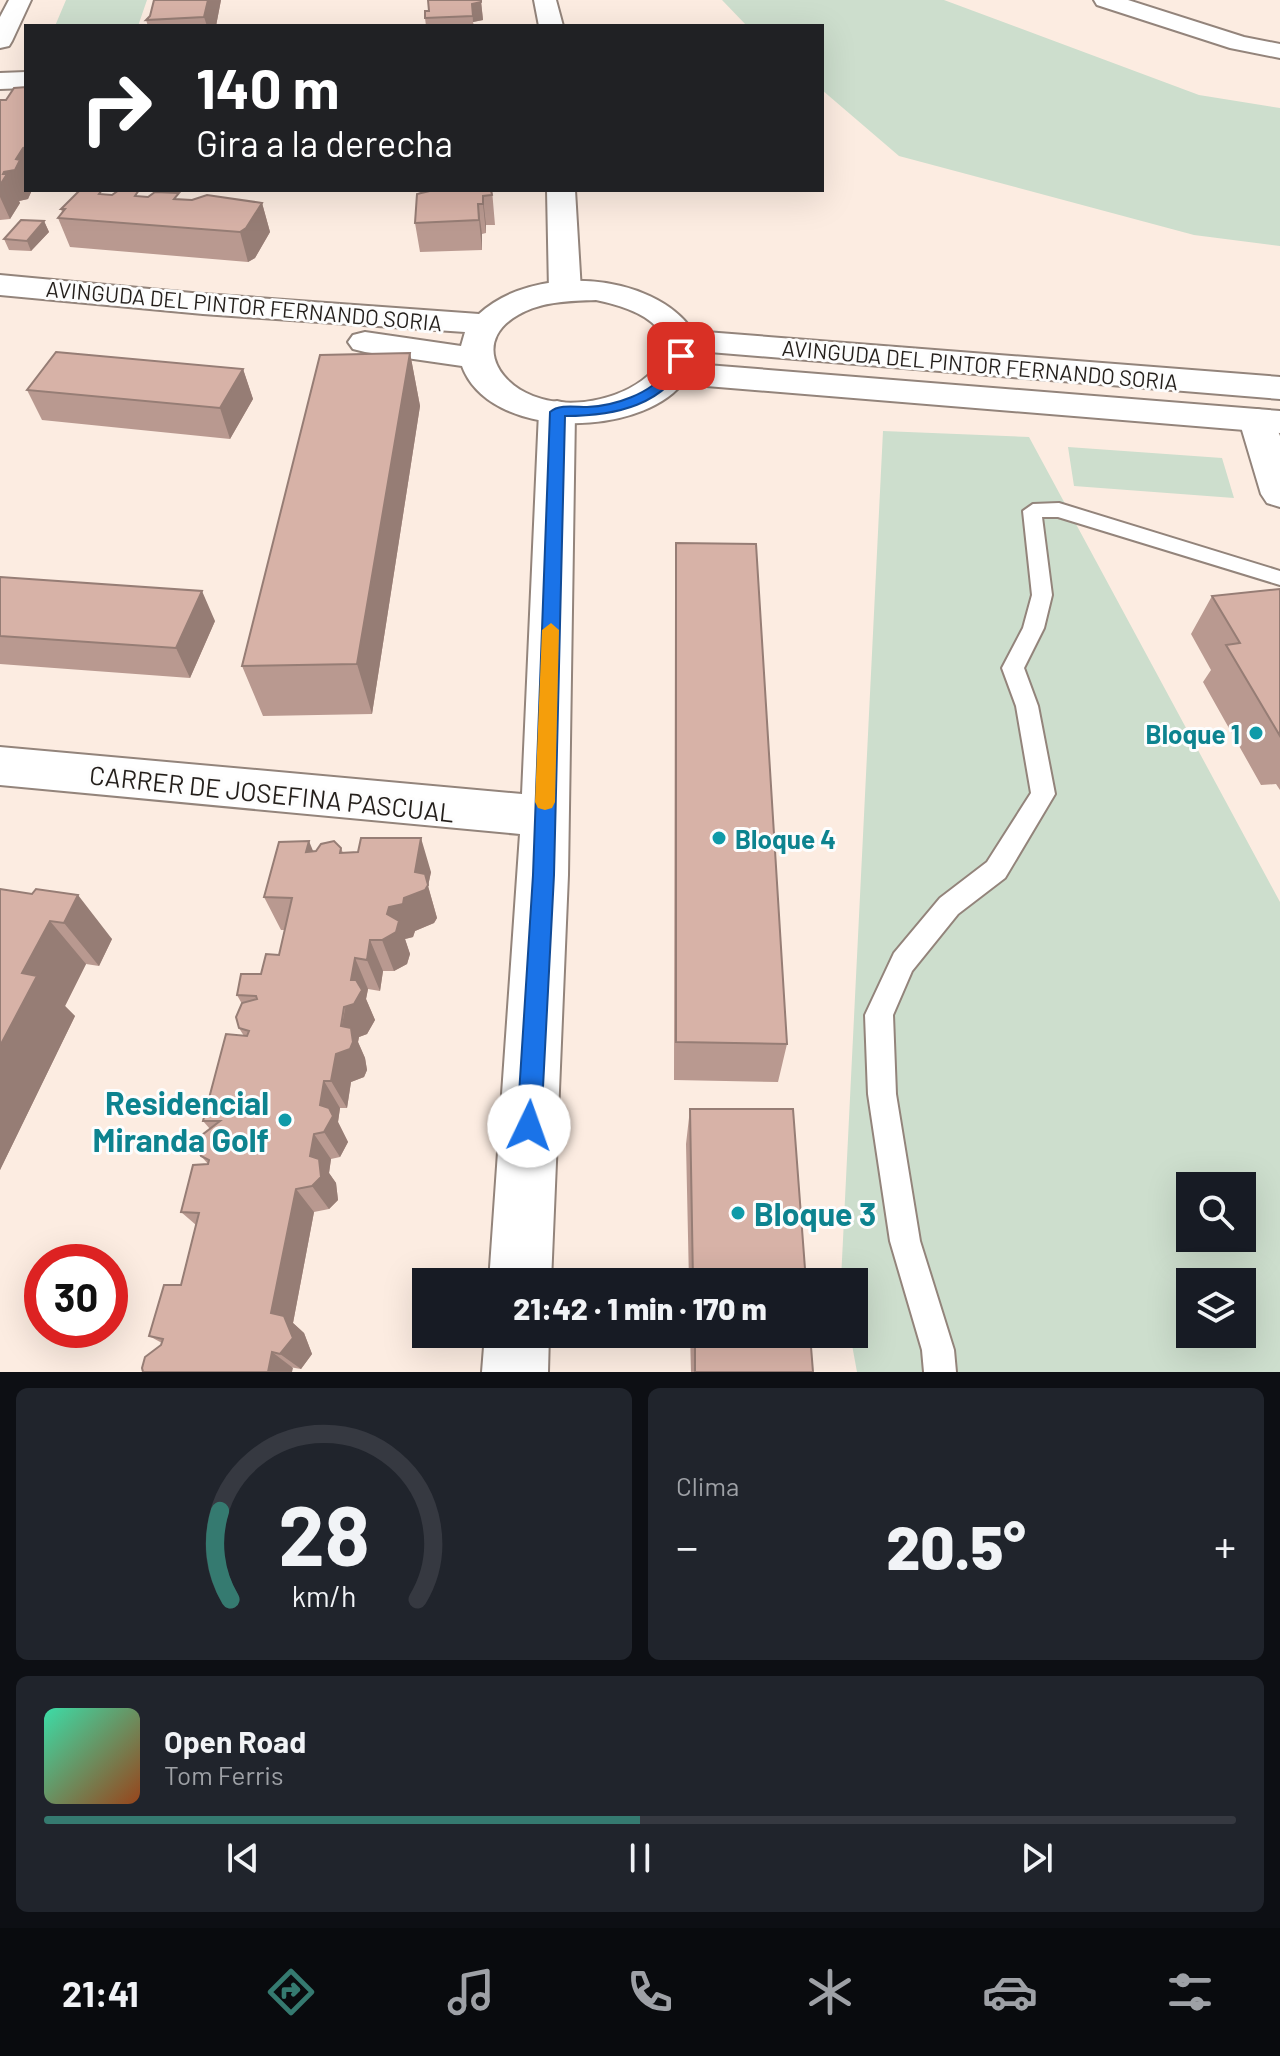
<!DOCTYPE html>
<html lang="es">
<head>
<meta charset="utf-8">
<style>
  body { margin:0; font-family:Barlow,sans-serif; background:#20242c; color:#f1f3f6; height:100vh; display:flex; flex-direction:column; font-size:30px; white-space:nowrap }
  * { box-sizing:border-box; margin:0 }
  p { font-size:26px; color:#9ea1a6 }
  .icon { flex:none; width:44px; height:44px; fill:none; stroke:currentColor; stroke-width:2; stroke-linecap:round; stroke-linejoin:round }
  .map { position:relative; height:1372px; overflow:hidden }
  .side { display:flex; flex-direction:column; gap:16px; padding:16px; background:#0d0f14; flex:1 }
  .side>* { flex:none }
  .hud { position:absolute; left:24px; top:24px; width:800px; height:168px; border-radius:0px; box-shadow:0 8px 32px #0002; background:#202124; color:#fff; overflow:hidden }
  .controls { position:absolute; left:1176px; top:1172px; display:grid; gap:16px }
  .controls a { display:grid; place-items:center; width:80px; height:80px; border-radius:0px; background:#171b24; box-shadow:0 8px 32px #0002; font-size:40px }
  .speed { position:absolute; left:24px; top:1244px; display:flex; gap:16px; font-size:40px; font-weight:700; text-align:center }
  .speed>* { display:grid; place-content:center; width:104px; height:104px; border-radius:50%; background:#171b24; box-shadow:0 8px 32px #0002; line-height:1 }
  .speed .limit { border:12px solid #d22; background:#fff; color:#111 }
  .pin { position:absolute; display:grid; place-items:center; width:68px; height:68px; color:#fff; margin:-34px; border-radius:16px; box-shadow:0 4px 12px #0006 }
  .me { position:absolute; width:88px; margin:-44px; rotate:3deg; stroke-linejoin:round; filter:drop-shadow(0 0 6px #0008) }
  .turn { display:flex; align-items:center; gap:28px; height:168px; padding:0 40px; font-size:36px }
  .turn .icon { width:104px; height:104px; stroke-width:2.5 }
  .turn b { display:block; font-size:56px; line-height:68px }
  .big { font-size:60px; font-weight:800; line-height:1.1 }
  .side .widget { flex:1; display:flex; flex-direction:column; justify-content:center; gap:12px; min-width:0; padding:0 28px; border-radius:12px; background:#20242c }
  .side .dial { align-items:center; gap:0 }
  .dial svg { height:208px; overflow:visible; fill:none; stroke:#363941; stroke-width:7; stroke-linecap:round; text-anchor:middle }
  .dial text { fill:#f1f3f6; stroke:none }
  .song { display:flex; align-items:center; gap:24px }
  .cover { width:96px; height:96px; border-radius:12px; background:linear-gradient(135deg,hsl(160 70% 55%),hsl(20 70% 35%)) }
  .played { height:8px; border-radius:4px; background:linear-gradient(90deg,#357a70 50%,#363941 50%) }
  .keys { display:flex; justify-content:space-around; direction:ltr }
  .heat { display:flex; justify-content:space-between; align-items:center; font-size:44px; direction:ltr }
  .side .tiles { flex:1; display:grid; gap:16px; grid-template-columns:1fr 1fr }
  .widget:last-child { grid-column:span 2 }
  .trip { position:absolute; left:412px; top:1268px; width:456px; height:80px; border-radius:0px; background:#171b24; box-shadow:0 8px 32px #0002; font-weight:800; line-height:80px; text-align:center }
  .dock { display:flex; height:128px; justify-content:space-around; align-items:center; background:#090b0e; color:#9ea1a6 }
  .dock .icon { width:56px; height:56px }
  .dock .selected { color:#357a70 }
  .dock b { font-size:36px; color:#f1f3f6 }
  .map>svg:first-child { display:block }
  .green { fill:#cddecd; fill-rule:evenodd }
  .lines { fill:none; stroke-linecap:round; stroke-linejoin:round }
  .lane-casing { stroke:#93847b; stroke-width:4 }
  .street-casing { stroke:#93847b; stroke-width:4 }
  .secondary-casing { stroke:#93847b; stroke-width:4 }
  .lane { fill:#fff; fill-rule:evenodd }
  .street { fill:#fff; fill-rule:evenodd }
  .secondary { fill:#fff; fill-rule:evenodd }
  .wall { fill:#b99990 }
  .shaded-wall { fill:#967d75 }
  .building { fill:#d7b2a7; stroke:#967d75; stroke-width:2 }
  .route { fill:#1a73e8; stroke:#114b97; stroke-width:2 }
  .slow { fill:#f59e0b }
  .culture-dot { fill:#0f9aa8; stroke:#fdfdfd; stroke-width:3 }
  .labels { text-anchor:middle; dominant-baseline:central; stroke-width:6; stroke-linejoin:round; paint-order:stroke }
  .far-street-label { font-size:22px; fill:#241f1b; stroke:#fdfdfd }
  .culture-label { font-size:26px; font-weight:bold; fill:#0d838f; stroke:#fdfdfd; text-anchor:end }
  .street-label { font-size:26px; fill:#241f1b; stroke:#fdfdfd }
  .near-culture-label { font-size:32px; font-weight:bold; fill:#0d838f; stroke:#fdfdfd; text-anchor:end }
</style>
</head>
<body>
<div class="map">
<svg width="1280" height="1372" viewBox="0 0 1280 1372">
  <rect width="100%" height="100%" fill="#fcece1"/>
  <path class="green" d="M66,0H147L138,26H55Z
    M722,0H944L1199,95L1280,108V246L1194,235L899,156L822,90V26H747Z
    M883,431L1029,437L1280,902V1372H857L850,1334H854V1282L841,1280ZM1190,1186H1242V1238H1190ZM1190,1282H1242V1334H1190Z
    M1068,447L1222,458L1234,498L1074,486Z"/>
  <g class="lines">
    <defs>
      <path id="lane" d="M1059,503L1280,571V585L1058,517H1042L1052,595L1044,628L1024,668L1038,706L1055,794L1005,878L958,914L912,971L893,1015L896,1094L920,1241L954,1350L956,1372H924L922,1350L890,1241L868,1094L865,1015L894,953L940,898L987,862L1031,793L1016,706L1002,668L1023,628L1032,595L1023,511L1033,504Z"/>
      <path id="street" d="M534,0H556L563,26H539Z
        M1094,0H1128L1244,37L1280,44V58L1230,48L1097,5Z
        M26,72V88L0,89V73Z
        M547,190H575L581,291L576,298L565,301L554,298L549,291Z
        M557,401L570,404L575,412L568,875L551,1282H489L520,834L0,785V747L522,794L539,412L544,404Z
        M1257,409L1270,412L1280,436V507L1267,503L1261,494L1239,420L1244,412Z
        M485,1334H549L548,1372H482Z"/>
      <path id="secondary" d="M9,0H31L12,41L9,46L0,48V17Z
        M0,275L203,294L479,314C532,264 652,271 693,331L1280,377V399L697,351L694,364L1280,411V433L682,384C637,438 489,440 462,366L365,352L353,349L348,342L353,335L365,332L461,346L465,332L203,314L0,295ZM596,300C743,330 620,429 533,396C494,381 475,339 518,315C542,301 570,301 596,300Z"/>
    </defs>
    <use href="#lane" class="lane-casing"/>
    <use href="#street" class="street-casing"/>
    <use href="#secondary" class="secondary-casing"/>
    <use href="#lane" class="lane"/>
    <use href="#street" class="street"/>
    <use href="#secondary" class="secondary"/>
  </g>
  <path class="wall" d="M221,0L216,26H148L146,20Z
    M481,0L483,20L473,22L474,26H426L425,18L429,11Z
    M0,100H6L26,190H32L28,199L19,201L20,203L10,219L0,220Z
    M420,190H492L495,225H486V233L482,234V250L420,252L415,223Z
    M105,194L181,200L262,203L270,232L255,258L248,262L70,247L58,218L62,212L61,209Z
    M44,221L49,232L31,251L9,250L4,239Z
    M410,353L420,406L372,714L263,716L242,666Z
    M243,369L253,399L230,439L42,420L27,390Z
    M676,543L787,1044L778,1082L674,1080L675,595Z
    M0,577L215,621L190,678L0,664Z
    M1280,589V790L1276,784L1261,785L1203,682L1211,670L1191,634L1212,596Z
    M341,848L343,853L431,872L428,886L437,918L434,923L415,931L413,937L405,939L410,954L407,964L394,971H383L380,991L368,989L366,999L375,1020L367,1034L359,1037L358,1042L365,1058L367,1070L364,1077L351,1082L347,1108H340L338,1122L348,1142L340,1157L331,1159L329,1173L336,1183L338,1200L329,1209L314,1212L293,1323L304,1333L312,1354L301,1369L161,1345L162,1343L149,1336L181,1285L196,1225L181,1212L208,1164L201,1156L210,1129L203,1121L244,1036L239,1028L242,1004L237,995L261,974L279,955L285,930H281L264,897L313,851Z
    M0,889L32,894L112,939L99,966L86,964L65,1006L75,1016L0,1170Z
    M690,1109L806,1282H689L686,1144Z
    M690,1334H810L813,1372H691Z"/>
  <path class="shaded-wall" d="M208,0H221L216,26H207L204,17Z
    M481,2L483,20L473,22L472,4Z
    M26,147V190H32L28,199L19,201L20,203L10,219L0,197V185L3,174L23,148Z
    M483,198L486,225V233L483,204Z
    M262,203L270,232L255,258L248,262L240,232Z
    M478,204L482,234V250L479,220Z
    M44,221L49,232L31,251L27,241Z
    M410,353L420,406L372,714L357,664Z
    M243,369L253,399L230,439L220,408Z
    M202,591L215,621L190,678L176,648Z
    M421,838L431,872L428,886L437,918L434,923L415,931L413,937L405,939L410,954L407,964L394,971L382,940L389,907L404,898L415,872Z
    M309,841L323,875L306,852Z
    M78,895L112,939L99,966L64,923Z
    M50,921L86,964L65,1006L75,1016L0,1170V1046L22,973Z
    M370,940L383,971L380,991L367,960Z
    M355,958L368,989L366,999L375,1020L367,1034L359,1037L358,1042L365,1058L367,1070L364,1077L351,1082L347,1108L331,1081Z
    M324,1081L340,1108L338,1122L348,1142L340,1157L324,1132L320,1105Z
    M314,1134L331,1159L329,1173L336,1183L338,1200L329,1209L312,1186L310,1156Z
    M296,1189L314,1212L293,1323L304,1333L312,1354L301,1369L280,1354L271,1313Z
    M272,1352L293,1368L292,1372H268Z"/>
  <path class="building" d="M154,0H208L204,17L146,20L150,16Z
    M428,0H481V2L472,4L473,16L425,18V11H429Z
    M26,87V147L23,148L16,159L20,160L15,170L4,172L3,174H7L0,185V100H6L14,88Z
    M80,190H102L99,194L112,195L119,190H139L135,196L148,197L155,192L179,193L174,199L192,200L207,195L262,203L246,228L240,232L58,218L65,209H61Z
    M430,190H491L492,195L483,196V204H478L479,220L415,223L417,194L430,191Z
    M21,220L44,221L27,241L4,239Z
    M56,352L243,369L220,408L27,390Z
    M410,353L357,664L242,666L320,355Z
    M676,543L756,544L787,1044L676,1042Z
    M0,577L202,591L176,648L0,636Z
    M1280,589V736L1226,645L1240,643L1212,596Z
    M361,838H421L415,872L425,874L428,885L425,890L404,898L403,904L389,907L387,914L399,921L396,932L382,940H370L367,960L355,958L351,980H356L362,990L354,1004L344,1007L341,1026L351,1028L353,1042L350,1049L336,1054L331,1081H324L320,1105L329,1108L333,1116L324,1132L314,1134L310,1156L319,1159L321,1177L312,1186L296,1189L271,1313L284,1316L293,1338L280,1354L272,1352L268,1372H143L142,1368L145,1357L161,1345L163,1339L149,1336L164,1285H181L199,1213L181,1212L193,1165L208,1164L209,1160L201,1156L197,1145L202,1135L220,1121H203L226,1034L247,1036L249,1031L239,1028L236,1017L242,1003L257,999L256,996L237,995L241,974H261L266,954L279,955L292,898L264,897L279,842L309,841L306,852L316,851L321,844L334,841L341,848L340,853L358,852Z
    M0,889L32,894L36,889L78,895L64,923L50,921L22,973L37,976L0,1046Z
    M690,1109H793L806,1282H693Z
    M695,1334H810L813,1372H695Z"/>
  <path class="route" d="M681,352L688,356C667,406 614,416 565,416L554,875L541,1126L538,1134L529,1137L521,1134L517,1126L533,875L550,412C559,404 575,407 587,407C614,406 651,394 667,371C671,366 673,359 676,353Z"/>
  <path class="slow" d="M551,623L559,630L555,802L552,808L545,810L538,808L535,802L542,630Z"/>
  <g class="culture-dot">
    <circle cx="1256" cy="733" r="8"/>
    <circle cx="719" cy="838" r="8"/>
    <circle cx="285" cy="1120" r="8"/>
    <circle cx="738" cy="1213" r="8"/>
  </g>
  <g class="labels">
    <g class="far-street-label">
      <text transform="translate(244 305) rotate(5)">AVINGUDA DEL PINTOR FERNANDO SORIA</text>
      <text transform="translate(980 364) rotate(5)">AVINGUDA DEL PINTOR FERNANDO SORIA</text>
    </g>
    <g class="culture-label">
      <text x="1240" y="733">Bloque 1</text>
      <text x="735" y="838" text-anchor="start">Bloque 4</text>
    </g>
    <g class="street-label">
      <text transform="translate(272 793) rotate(6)">CARRER DE JOSEFINA PASCUAL</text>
    </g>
    <g class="near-culture-label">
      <text x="269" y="1102">Residencial<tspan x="269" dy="37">Miranda Golf</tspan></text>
      <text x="754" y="1213" text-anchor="start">Bloque 3</text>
    </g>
  </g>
</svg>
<div class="controls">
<a><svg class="icon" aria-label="search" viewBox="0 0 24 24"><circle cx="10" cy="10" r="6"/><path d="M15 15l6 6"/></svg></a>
<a><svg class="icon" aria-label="layers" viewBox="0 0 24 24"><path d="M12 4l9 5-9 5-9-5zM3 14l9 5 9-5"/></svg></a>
</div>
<div class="speed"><div class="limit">30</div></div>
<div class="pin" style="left:681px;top:356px;background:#d93025"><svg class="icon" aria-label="arrive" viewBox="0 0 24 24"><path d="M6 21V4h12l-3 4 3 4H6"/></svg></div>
<svg class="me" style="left:529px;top:1126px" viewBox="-20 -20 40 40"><circle r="19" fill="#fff"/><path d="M0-13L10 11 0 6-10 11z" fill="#1a73e8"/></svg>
<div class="trip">21:42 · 1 min · 170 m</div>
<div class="hud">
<div class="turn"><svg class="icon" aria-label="right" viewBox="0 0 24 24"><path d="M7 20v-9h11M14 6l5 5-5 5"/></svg><div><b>140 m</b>Gira a la derecha</div></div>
</div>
</div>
<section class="side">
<div class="tiles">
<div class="widget dial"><svg viewBox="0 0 100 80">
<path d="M14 69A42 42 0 1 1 86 69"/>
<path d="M14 69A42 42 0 0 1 10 35" stroke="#357a70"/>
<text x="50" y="56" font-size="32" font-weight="700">28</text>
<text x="50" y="72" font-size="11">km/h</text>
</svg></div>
<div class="widget"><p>Clima</p>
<div class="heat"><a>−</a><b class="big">20.5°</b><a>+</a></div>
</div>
<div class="widget">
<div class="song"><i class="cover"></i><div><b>Open Road</b><p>Tom Ferris</p></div></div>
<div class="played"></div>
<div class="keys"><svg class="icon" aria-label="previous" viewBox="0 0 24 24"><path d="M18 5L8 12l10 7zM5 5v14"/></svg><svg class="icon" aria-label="pause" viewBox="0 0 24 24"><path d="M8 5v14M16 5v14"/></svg><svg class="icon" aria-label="next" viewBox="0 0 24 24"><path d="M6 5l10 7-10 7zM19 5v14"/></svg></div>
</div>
</div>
</section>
<nav class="dock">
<b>21:41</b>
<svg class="icon selected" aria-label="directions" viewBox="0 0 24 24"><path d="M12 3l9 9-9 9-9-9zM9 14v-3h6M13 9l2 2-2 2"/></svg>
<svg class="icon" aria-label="music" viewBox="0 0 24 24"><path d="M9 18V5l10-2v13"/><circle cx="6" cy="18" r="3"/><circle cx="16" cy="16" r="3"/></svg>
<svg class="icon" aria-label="phone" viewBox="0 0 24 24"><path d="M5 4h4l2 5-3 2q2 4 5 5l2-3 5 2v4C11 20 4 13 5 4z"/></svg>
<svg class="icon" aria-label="climate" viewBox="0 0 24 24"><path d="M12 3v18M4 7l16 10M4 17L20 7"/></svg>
<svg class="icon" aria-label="car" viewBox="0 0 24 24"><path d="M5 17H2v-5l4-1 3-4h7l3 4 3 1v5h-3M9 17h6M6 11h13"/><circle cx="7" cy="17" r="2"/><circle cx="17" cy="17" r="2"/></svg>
<svg class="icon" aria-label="filters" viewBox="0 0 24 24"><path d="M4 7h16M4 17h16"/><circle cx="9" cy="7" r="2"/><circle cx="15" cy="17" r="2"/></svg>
</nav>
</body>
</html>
